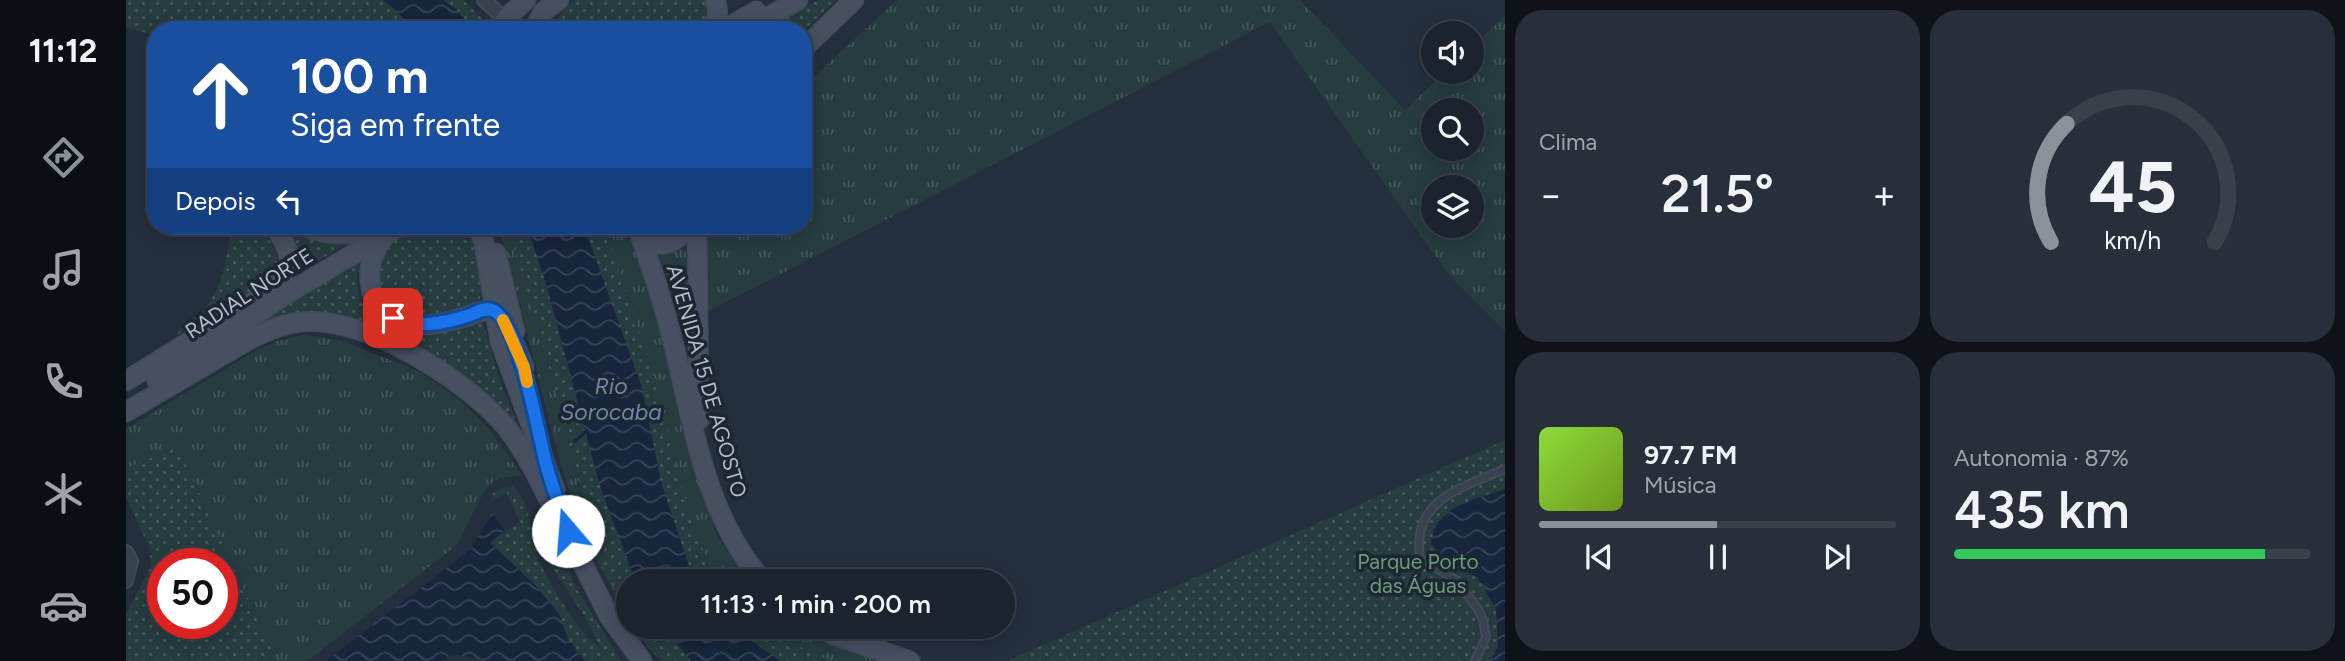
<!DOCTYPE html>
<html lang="pt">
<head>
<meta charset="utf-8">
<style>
  body { margin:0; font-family:Figtree,sans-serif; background:#282f3a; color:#f1f3f6; height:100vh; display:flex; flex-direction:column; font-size:26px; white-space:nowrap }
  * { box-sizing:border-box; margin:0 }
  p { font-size:23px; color:#a0a4aa }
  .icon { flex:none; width:38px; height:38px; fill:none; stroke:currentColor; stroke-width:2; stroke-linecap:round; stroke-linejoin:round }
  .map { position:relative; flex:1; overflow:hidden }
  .side { display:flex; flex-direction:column; gap:10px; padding:10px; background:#0f1319; width:840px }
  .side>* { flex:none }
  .guide { position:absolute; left:21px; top:21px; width:665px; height:214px; border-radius:28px; box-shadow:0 4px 18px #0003,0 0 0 2px #39404a; background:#1a4fa0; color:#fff; overflow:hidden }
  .buttons { position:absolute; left:1295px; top:21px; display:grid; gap:14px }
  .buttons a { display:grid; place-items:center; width:63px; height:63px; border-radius:50%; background:#1b232e; box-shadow:0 4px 18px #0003,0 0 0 2px #39404a; font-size:35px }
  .speed { position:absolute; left:21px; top:548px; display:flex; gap:14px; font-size:35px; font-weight:700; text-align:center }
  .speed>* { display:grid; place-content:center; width:91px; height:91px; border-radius:50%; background:#1b232e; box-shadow:0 4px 18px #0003,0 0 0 2px #39404a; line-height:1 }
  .speed .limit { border:10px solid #d22; background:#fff; color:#111 }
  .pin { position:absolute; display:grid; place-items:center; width:60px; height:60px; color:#fff; margin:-30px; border-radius:14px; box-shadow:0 4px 10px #0006 }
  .me { position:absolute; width:77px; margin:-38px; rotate:342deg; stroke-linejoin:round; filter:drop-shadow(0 0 5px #0008) }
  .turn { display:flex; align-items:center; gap:24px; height:147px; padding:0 28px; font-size:32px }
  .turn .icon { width:91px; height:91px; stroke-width:2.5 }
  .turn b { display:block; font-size:49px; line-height:60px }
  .then { display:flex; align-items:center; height:66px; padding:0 28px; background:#0003; gap:14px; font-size:26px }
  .big { font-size:52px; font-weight:600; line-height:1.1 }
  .side .tile { flex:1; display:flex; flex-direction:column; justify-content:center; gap:10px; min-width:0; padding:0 24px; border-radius:28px; background:#282f3a }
  .side .dial { align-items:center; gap:0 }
  .dial svg { height:182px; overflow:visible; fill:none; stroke:#39404a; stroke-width:7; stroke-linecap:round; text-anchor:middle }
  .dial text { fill:#f1f3f6; stroke:none }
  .song { display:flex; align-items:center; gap:21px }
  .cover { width:84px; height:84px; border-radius:10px; background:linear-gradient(135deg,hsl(90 70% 55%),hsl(80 70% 35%)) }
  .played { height:7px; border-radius:4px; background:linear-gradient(90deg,#8c9099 50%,#39404a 50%) }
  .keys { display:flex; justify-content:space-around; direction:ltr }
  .heat { display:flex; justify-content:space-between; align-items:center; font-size:38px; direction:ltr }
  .charge { height:10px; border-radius:5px; background:linear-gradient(90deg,#34c759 87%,#39404a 0) }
  .side .tiles { flex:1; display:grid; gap:10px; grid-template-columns:repeat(2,1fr) }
  .trip { position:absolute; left:490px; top:569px; width:399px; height:70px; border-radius:35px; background:#1b232e; box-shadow:0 4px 18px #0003,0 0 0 2px #39404a; font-weight:600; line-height:70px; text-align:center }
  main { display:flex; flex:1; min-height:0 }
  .tab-bar { display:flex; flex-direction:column; width:126px; justify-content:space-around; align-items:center; background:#0b0e12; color:#a0a4aa }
  .tab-bar .icon { width:49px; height:49px }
  .tab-bar .active { color:#8c9099 }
  .tab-bar b { font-size:32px; color:#f1f3f6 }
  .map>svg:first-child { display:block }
  .grass { fill:url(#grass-tufts); fill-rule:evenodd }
  .park { fill:url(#park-dots); fill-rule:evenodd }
  .water { fill:url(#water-waves) }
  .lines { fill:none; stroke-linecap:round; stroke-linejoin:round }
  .stream { stroke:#17263c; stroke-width:3.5 }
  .service-casing { stroke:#414a57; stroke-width:10 }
  .minor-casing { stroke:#414a57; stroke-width:16 }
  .secondary-casing { stroke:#414a57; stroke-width:21 }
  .service { stroke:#38414e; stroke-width:6 }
  .minor { stroke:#38414e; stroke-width:12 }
  .secondary { stroke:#465061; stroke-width:18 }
  .route-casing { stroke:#114b97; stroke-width:18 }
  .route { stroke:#1a73e8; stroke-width:12 }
  .slow { stroke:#f59e0b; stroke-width:12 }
  .labels { text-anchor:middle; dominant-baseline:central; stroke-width:7; stroke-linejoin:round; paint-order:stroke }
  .street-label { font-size:21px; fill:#b4bcc9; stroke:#1d2633 }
  .park-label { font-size:21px; fill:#6b9a76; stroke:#1d2633 }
  .water-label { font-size:23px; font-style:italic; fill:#6d86a8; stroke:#1d2633 }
</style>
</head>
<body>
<main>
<nav class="tab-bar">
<b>11:12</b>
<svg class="icon active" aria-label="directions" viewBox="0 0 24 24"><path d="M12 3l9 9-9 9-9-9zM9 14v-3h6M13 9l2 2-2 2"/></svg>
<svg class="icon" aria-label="music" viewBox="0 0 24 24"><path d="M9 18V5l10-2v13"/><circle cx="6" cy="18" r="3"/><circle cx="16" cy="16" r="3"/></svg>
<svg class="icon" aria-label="phone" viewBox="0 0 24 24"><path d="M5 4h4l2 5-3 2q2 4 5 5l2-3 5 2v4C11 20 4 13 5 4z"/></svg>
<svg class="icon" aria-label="climate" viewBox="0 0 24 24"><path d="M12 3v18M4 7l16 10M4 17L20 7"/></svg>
<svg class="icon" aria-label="car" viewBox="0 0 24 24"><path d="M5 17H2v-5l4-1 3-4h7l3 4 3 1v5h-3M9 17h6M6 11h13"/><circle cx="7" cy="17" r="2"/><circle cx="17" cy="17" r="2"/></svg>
</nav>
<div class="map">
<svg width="1379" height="661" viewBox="0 0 1379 661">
  <defs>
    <pattern id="grass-tufts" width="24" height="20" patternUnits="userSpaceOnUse" patternTransform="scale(1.75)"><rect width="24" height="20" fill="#263c3f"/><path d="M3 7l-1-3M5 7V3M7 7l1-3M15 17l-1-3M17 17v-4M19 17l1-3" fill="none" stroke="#435659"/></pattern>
    <pattern id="park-dots" width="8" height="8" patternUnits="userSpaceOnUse" patternTransform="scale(1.75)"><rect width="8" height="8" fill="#263c3f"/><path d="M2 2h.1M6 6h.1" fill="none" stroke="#435659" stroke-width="1.8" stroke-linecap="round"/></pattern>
    <pattern id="water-waves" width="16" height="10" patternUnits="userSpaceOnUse" patternTransform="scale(1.75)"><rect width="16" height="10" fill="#17263c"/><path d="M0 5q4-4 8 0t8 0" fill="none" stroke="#364457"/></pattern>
  </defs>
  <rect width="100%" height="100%" fill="#242f3e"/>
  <path class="grass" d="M771,0H1174L1279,110L1319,72H1346V47L1379,15V331L1323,275L1144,22L581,312L579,226H677V87ZM1307,110H1346V149H1307ZM1307,187H1346V226H1307Z
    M373,226H382L409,313L440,429L456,504L477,563L497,606C451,535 432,457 412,376C400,326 387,276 373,226Z
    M478,226H500L509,248L550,382L566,449L590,534L622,581H594L575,549L551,471L532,387Z
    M556,248L560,251V319L557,323L554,320L533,254Z
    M178,335L217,341L296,373L337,403L363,429L396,475L374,478L367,482L357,493L331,545L181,661H143L147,652L51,446L0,469V429L131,350L151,341Z
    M639,627H684L713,642L763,661H706L683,652Z"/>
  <path class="park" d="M0,0H337L368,30H30V36L0,27Z
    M451,0H579L584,4V17L572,30H430C430,15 440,6 451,0Z
    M691,0H710L677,32V30H639Z
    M106,226H136C148,249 161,262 138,283L51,335C55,324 67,321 75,313C96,293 102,253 106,226Z
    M155,226H162C178,241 199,238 217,246L168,275Z
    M282,226H345L358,290L352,302L340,312L318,318L279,317L254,297C247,253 249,254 282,226Z
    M382,226H478L532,387L551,471L575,549L594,581H502V615C467,556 455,492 439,427C422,360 402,293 382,226Z
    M234,258C233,268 230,280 232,290C238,323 275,338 304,334C320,333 336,326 352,322L357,324L375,384L408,464L341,383L208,317L69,364L108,335Z
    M1379,440V661H881Z
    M51,446L147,652L143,661H0V614L25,566L23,547L0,497V469ZM37,564H96V623H37Z
    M386,486C408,504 401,531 411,556C422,582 454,636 476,650L460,619L420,558L411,503L452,591L495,661H459L442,639L433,614L407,583L364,542L394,522L381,493L365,501L367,493L378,487Z
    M509,627H639L683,652L706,661H536L521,646Z"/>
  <path class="water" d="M257,0H317L330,9L347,30H291Z
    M401,226H458L515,385L536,485L565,572L571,581H510L507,575L474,486L420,284Z
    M1379,489V661H1364L1372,646L1370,609L1351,577L1332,568L1305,545C1307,506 1348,500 1379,489Z
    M366,513L379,530L364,543L407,583L433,614L442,639L459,661H362L328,654L314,661H200L345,549Z
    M537,627H606L654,661H565Z"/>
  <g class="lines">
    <path class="stream" d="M449,441L460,431"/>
    <defs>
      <path id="service" d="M1349,661L1360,637L1357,620L1352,609L1330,580L1294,558C1285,500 1335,488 1379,469"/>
      <path id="minor" d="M358,0L379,19
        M0,552L5,561L0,581"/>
      <path id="secondary" d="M390,30L379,19L400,0
        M407,30L418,11L433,0
        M583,30C592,21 594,12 589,0
        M597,30L630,11
        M619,30L672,0
        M677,49L728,0
        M179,226C205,239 231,234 258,227
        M352,226L358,243L374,341L429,490
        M511,226C524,263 537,300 546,338C567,421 578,515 637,581
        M571,226L573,420
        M258,237C246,253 241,268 245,288C246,297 252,305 259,311C282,332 314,325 342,316C352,313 357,309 368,311L380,325L398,367
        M517,243C541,246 548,245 563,226
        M370,253L389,331
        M134,297C169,269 172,267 149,226
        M0,381L141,293
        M31,381L159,295L274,226
        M0,412C29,395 58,378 87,361C112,346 135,331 163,324C228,307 340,379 380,427C410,465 426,510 449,552
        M446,543L483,616L516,661
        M695,626L708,635L784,661"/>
    </defs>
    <use href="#service" class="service-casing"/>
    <use href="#minor" class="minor-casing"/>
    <use href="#secondary" class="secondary-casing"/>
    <use href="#service" class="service"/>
    <use href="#minor" class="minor"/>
    <use href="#secondary" class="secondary"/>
  </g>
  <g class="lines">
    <defs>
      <path id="route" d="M267,318C291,328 316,324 341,316C349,314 357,307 366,310C392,318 413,437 420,464C426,487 435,509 442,531"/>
    </defs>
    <use href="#route" class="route-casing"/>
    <use href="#route" class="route"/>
    <path class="slow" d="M377,320L398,367L401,382"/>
  </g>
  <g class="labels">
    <g class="street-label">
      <text transform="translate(123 293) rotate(-33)">RADIAL NORTE</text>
      <text transform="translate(581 381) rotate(74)">AVENIDA 15 DE AGOSTO</text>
    </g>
    <g class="park-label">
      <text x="1292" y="561">Parque Porto<tspan x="1292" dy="24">das Águas</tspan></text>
    </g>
    <g class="water-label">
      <text x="485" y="386">Rio<tspan x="485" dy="26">Sorocaba</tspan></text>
    </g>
  </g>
</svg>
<div class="buttons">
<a><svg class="icon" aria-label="sound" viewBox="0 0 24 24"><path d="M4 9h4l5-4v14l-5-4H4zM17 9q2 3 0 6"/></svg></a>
<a><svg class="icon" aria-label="search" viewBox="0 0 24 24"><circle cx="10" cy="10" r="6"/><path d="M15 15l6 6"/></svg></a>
<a><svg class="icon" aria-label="layers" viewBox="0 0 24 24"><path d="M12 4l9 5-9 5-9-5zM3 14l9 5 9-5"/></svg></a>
</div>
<div class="speed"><div class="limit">50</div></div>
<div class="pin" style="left:267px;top:318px;background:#d93025"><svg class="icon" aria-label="arrive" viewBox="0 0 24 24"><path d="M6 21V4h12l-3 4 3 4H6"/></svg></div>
<svg class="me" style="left:442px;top:531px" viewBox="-20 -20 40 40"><circle r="19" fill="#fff"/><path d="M0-13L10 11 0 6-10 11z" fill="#1a73e8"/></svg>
<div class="trip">11:13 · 1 min · 200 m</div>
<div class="guide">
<div class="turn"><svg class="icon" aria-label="ahead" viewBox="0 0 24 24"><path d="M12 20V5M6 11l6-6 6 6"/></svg><div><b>100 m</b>Siga em frente</div></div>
<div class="then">Depois<svg class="icon" aria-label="left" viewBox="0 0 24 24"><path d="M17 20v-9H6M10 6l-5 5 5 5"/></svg></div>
</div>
</div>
<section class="side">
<div class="tiles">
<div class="tile"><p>Clima</p>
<div class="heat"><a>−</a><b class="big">21.5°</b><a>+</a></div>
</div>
<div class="tile dial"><svg viewBox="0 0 100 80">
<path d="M14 69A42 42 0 1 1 86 69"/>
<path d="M14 69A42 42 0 0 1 21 17" stroke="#8c9099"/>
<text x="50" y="56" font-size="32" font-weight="700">45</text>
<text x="50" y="72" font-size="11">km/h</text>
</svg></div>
<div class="tile">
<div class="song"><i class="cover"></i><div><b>97.7 FM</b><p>Música</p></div></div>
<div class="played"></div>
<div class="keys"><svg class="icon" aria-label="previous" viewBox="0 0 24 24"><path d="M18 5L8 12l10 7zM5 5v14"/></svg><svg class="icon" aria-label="pause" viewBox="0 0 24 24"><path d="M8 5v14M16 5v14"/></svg><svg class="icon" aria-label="next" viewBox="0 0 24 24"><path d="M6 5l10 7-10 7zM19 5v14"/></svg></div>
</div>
<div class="tile"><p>Autonomia · 87%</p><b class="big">435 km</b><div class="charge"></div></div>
</div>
</section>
</main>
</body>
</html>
